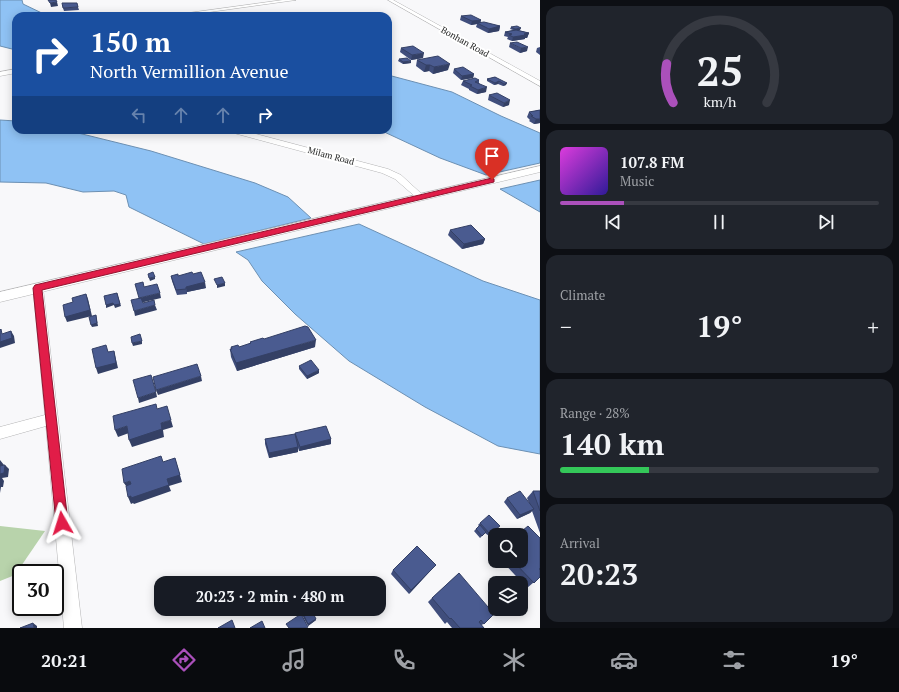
<!DOCTYPE html>
<html lang="en">
<head>
<meta charset="utf-8">
<style>
  body { margin:0; font-family:"PT Serif",serif; background:#20242c; color:#f1f3f6; height:100vh; display:flex; flex-direction:column; font-size:15px; white-space:nowrap }
  * { box-sizing:border-box; margin:0 }
  p { font-size:13px; color:#9ea1a6 }
  .icon { flex:none; width:22px; height:22px; fill:none; stroke:currentColor; stroke-width:2; stroke-linecap:round; stroke-linejoin:round }
  .map { position:relative; flex:1; overflow:hidden }
  .sheet { display:flex; flex-direction:column; gap:6px; padding:6px; background:#0d0f14; width:359px }
  .sheet>* { flex:none }
  .guide { position:absolute; left:12px; top:12px; width:380px; height:122px; border-radius:12px; box-shadow:0 2px 10px #0003; background:#1a4fa0; color:#fff; overflow:hidden }
  .fabs { position:absolute; left:488px; top:528px; display:grid; gap:8px }
  .fabs a { display:grid; place-items:center; width:40px; height:40px; border-radius:8px; background:#171b24; box-shadow:0 2px 10px #0003; font-size:20px }
  .speed { position:absolute; left:12px; top:564px; display:flex; gap:8px; font-size:20px; font-weight:700; text-align:center }
  .speed>* { display:grid; place-content:center; width:52px; height:52px; border-radius:50%; background:#171b24; box-shadow:0 2px 10px #0003; line-height:1 }
  .speed .limit { border:2px solid #111; border-radius:6px; background:#fff; color:#111 }
  .pin { position:absolute; display:grid; place-items:center; width:34px; height:34px; color:#fff; margin:-41px -17px; border-radius:50% 50% 50% 0; rotate:-45deg; box-shadow:0 0 4px #0007 }
  .pin .icon { rotate:45deg }
  .me { position:absolute; width:44px; margin:-22px; rotate:354deg; stroke-linejoin:round; filter:drop-shadow(0 0 3px #0008) }
  .turn { display:flex; align-items:center; gap:14px; height:84px; padding:0 12px; font-size:18px }
  .turn .icon { width:52px; height:52px; stroke-width:2.5 }
  .turn b { display:block; font-size:28px; line-height:34px }
  .lanes { display:flex; align-items:center; height:38px; padding:0 12px; background:#0003; justify-content:center; gap:20px; direction:ltr }
  .lanes .off { opacity:.35 }
  .big { font-size:30px; font-weight:600; line-height:1.1 }
  .sheet .tile { flex:1; display:flex; flex-direction:column; justify-content:center; gap:6px; min-width:0; padding:0 14px; border-radius:12px; background:#20242c }
  .sheet .dial { align-items:center; gap:0 }
  .dial svg { height:104px; overflow:visible; fill:none; stroke:#363941; stroke-width:7; stroke-linecap:round; text-anchor:middle }
  .dial text { fill:#f1f3f6; stroke:none }
  .song { display:flex; align-items:center; gap:12px }
  .cover { width:48px; height:48px; border-radius:6px; background:linear-gradient(135deg,hsl(300 70% 55%),hsl(250 70% 35%)) }
  .played { height:4px; border-radius:2px; background:linear-gradient(90deg,#ab50bb 20%,#363941 20%) }
  .keys { display:flex; justify-content:space-around; direction:ltr }
  .heat { display:flex; justify-content:space-between; align-items:center; font-size:22px; direction:ltr }
  .charge { height:6px; border-radius:3px; background:linear-gradient(90deg,#34c759 28%,#363941 0) }
  .trip { position:absolute; left:154px; top:576px; width:232px; height:40px; border-radius:12px; background:#171b24; box-shadow:0 2px 10px #0003; font-weight:600; line-height:40px; text-align:center }
  .menu { display:flex; height:64px; justify-content:space-around; align-items:center; background:#090b0e; color:#9ea1a6 }
  .menu .icon { width:28px; height:28px }
  .menu .active { color:#ab50bb }
  .menu b { font-size:18px; color:#f1f3f6 }
  main { display:flex; flex:1; min-height:0 }
  .map>svg:first-child { display:block }
  .green { fill:#b8d3ab }
  .water { fill:#8fc2f4; stroke:#6c90b3 }
  .lines { fill:none; stroke-linecap:round; stroke-linejoin:round }
  .minor-casing { stroke:#b4b4b5; stroke-width:1 }
  .tertiary-casing { stroke:#b4b4b5; stroke-width:1 }
  .minor { fill:#fff; fill-rule:evenodd }
  .tertiary { fill:#fff; fill-rule:evenodd }
  .wall { fill:#404e7c }
  .shaded-wall { fill:#344065 }
  .building { fill:#4a5b90; stroke:#344065 }
  .route { fill:#e11d48; stroke:#92132f }
  .labels { text-anchor:middle; dominant-baseline:central; stroke-width:4; stroke-linejoin:round; paint-order:stroke }
  .far-street-label { font-size:9px; fill:#1b1c1c; stroke:#fff }
</style>
</head>
<body>
<main>
<div class="map">
<svg width="540" height="628" viewBox="0 0 540 628">
  <rect width="100%" height="100%" fill="#f8f8fa"/>
  <path class="green" d="M0,526L45,531L15,575L0,581Z"/>
  <path class="water" d="M0,0H22L23,4L48,16H16V50L0,46Z
    M388,75L452,92L501,116L540,133V163L486,175L440,158L380,130H388Z
    M0,120L16,121V130H66L151,151L255,183L288,197L311,218L204,244L129,207L126,195L114,191L83,192L46,183L0,182Z
    M540,180V212L500,189Z
    M359,224L483,281L540,300V454L498,446L425,407L349,361L295,314L262,281L248,260L236,252Z"/>
  <g class="lines">
    <defs>
      <path id="minor" d="M283,0H296L181,16H166Z
        M388,0H393L540,81V86Z
        M16,69V73L0,76V72Z
        M229,130H241L388,169L401,175L425,197L421,200L418,199L395,179L382,173L230,132Z
        M38,284L42,285L43,288L82,628H64L46,426L0,439V427L45,415L33,288L34,285Z"/>
      <path id="tertiary" d="M540,166V172L0,302V292Z"/>
    </defs>
    <use href="#minor" class="minor-casing"/>
    <use href="#tertiary" class="tertiary-casing"/>
    <use href="#minor" class="minor"/>
    <use href="#tertiary" class="tertiary"/>
  </g>
  <path class="wall" d="M78,7L79,10L64,11L63,8Z
    M461,16L481,20L480,23L500,26L499,31L488,33L476,27L477,24L471,25L460,20Z
    M511,27L520,30H518L529,33L527,38H525V39L512,41L507,39L508,37L504,36L505,32L513,30L510,29Z
    M510,43L527,51L520,53L509,47Z
    M540,47V55L536,52L537,48Z
    M401,48L423,58L411,60L400,52Z
    M399,59L411,63L403,64L398,61Z
    M417,60L448,70L433,74L429,71L424,72L416,66Z
    M454,69L474,74L473,78L461,80L453,73Z
    M495,77L506,85L503,86L498,84L494,85L487,81V79Z
    M479,80V83L486,92L477,94L469,90V89L461,85L463,81Z
    M489,95L509,105L503,107L488,100Z
    M540,110V123L534,124L529,121L530,120L527,117L529,112Z
    M450,230L485,239L483,244L462,249L448,235Z
    M193,274L206,288L187,292V294L177,295L172,281L171,276H178Z
    M264,339L315,347L237,371L231,357L230,349H231V347H239L250,344V342Z
    M299,366L319,373L307,379L299,369Z
    M295,433L331,439V444L299,451L298,448V452L269,458L265,444V439L295,436Z
    M533,491H540V533L532,511L530,513L517,519L504,502L507,498L529,503L527,498Z
    M480,523L498,528L489,536L485,533L480,538L474,531L479,526L478,525Z
    M540,538V577L527,588L502,561H521Z
    M436,565L433,568L409,594L391,574L393,570Z
    M459,573L484,624L481,625L484,628H452L447,622L445,624L428,602L432,598Z
    M303,614L316,620L308,626L302,615Z"/>
  <path class="shaded-wall" d="M57,2L58,6L51,7L50,3Z
    M481,20L480,24L477,23V24L471,25L472,21Z
    M500,26L499,31L488,33L489,29Z
    M521,28L520,30L514,31L515,29Z
    M529,33L527,38H525V39L512,41L513,37Z
    M528,47L527,51L520,53L521,48Z
    M424,53L423,58L411,60L412,55Z
    M411,61V63L403,64V62Z
    M450,64L448,70L433,74L434,67Z
    M426,65H430L429,71L424,72Z
    M474,74L473,78L461,80L462,76Z
    M499,81L498,84L494,85L495,83Z
    M507,83L506,85L503,86L504,84Z
    M487,87L486,92L477,94L478,90Z
    M510,100L509,105L503,107L504,103Z
    M536,119H540V123L534,124Z
    M485,239L483,244L462,249L464,244Z
    M155,277V279L150,281L149,278Z
    M205,282L206,288L187,292L186,287Z
    M225,283V286L217,288V285Z
    M117,293L121,306L115,308L114,305L106,308V305Z
    M160,293L161,298L140,303L139,298Z
    M86,294L88,299L92,316L67,322L65,317Z
    M155,305L157,310L135,316L134,311Z
    M96,315L98,326L92,327L91,325Z
    M11,331L14,336L15,343L0,348V342Z
    M316,340L315,347L237,371L236,363Z
    M142,341V344L133,346L132,343Z
    M114,351L118,368L98,374L96,368Z
    M319,370V373L307,379V376Z
    M201,376L202,381L158,395L156,390Z
    M156,392L157,397L139,403L138,398Z
    M171,420L173,427L163,430L164,437L132,447L129,440L161,423Z
    M127,426L129,433L118,437L115,430Z
    M331,439V444L299,451L300,447Z
    M298,447V452L269,458V453Z
    M175,458L182,482L169,486L171,491L134,504L133,503L131,504L128,497L167,479Z
    M0,460L4,465L0,467Z
    M5,465L9,469L8,477L2,478L4,481L3,487H1L0,493V474Z
    M130,481L133,487L128,489L124,483Z
    M534,509L530,513L517,519L520,515Z
    M436,565L433,568L409,594L411,590Z
    M316,619V620L308,626V624Z
    M33,623L37,626V628H34Z"/>
  <path class="building" d="M48,0H56L57,2L50,3Z
    M62,3H77L78,7L63,8Z
    M471,15L481,20L472,21L461,16Z
    M484,22L500,26L489,29L477,23Z
    M517,26L521,28L515,29L511,27Z
    M516,30L529,33L524,34L526,35L513,37L509,35L512,34L505,32Z
    M517,42L528,47L521,48L510,43Z
    M413,46L424,53L412,55L401,48Z
    M438,56L450,64L434,67L430,65H426L417,60Z
    M407,58L411,61L403,62L399,59Z
    M463,67L474,74L462,76L454,69Z
    M495,77L507,83L504,84L499,81L495,83L487,79Z
    M475,78L479,80L475,82L487,87L478,90L470,86L472,85L463,81Z
    M497,93L510,100L504,103L489,95Z
    M540,110V119H536L531,116H533L529,112Z
    M471,225L485,239L464,244L450,230Z
    M153,272L155,277L149,278L148,274Z
    M192,272L193,274L201,272L205,282L186,287V289L176,290L171,276L178,274V276Z
    M222,277L225,283L217,285L214,279Z
    M143,282L144,287L157,284L160,293L139,298L135,284Z
    M117,293L120,304L114,305L113,303L106,305L104,296Z
    M86,294L90,310L65,317L63,305L73,302L72,298Z
    M141,298L143,303L154,300L155,305L134,311L131,300Z
    M96,315L97,323L91,325L89,317Z
    M305,326L308,327L316,340L236,363L230,349H232L231,347L238,345L239,347L251,343L250,342L263,338L264,339Z
    M1,329L2,334L11,331L12,338L0,342V330Z
    M140,334L142,341L132,343L131,337Z
    M106,345L108,352L114,351L116,363L96,368L92,349Z
    M311,360L319,370L307,376L299,366Z
    M197,364L201,376L156,390L153,377Z
    M151,375L156,392L138,398L133,380Z
    M156,404L157,409L167,406L171,420L161,423L162,429L129,440L127,426L115,430L113,416Z
    M326,426L331,439L300,447L295,433Z
    M295,434L298,447L269,453L265,439Z
    M161,456L163,462L175,458L180,475L167,479L169,485L131,498V496L128,497L126,486L131,484L130,481L124,483L122,469Z
    M5,465L4,473L0,474V466Z
    M520,491L534,509L520,515L507,498Z
    M533,491H540V511Z
    M489,515L500,526L490,534L480,523Z
    M480,525L486,532L482,536L476,529Z
    M528,526L540,538V568L539,569L540,570V577L534,583L513,561H521V535H517Z
    M417,546L436,565L411,590L393,570Z
    M459,573L494,614L484,624L481,620L479,622L484,628H460L451,618L450,619L432,598Z
    M309,609H311L316,619L308,624L303,614Z
    M301,614L308,627L306,628H289L286,624Z
    M232,620L235,628H218Z
    M262,621L265,628H250Z
    M33,623L34,628H20Z"/>
  <path class="route" d="M492,178L494,179V182L42,290L68,523L67,528L62,530L58,528L56,523L33,288L35,285Z"/>
  <g class="labels">
    <g class="far-street-label">
      <text transform="translate(465 42) rotate(29)">Bonhan Road</text>
      <text transform="translate(331 156) rotate(15)">Milam Road</text>
    </g>
  </g>
</svg>
<div class="fabs">
<a><svg class="icon" aria-label="search" viewBox="0 0 24 24"><circle cx="10" cy="10" r="6"/><path d="M15 15l6 6"/></svg></a>
<a><svg class="icon" aria-label="layers" viewBox="0 0 24 24"><path d="M12 4l9 5-9 5-9-5zM3 14l9 5 9-5"/></svg></a>
</div>
<div class="speed"><div class="limit">30</div></div>
<div class="pin" style="left:492px;top:180px;background:#d93025"><svg class="icon" aria-label="arrive" viewBox="0 0 24 24"><path d="M6 21V4h12l-3 4 3 4H6"/></svg></div>
<svg class="me" style="left:62px;top:523px" viewBox="-20 -20 40 40"><path d="M0-17L14 15 0 8-14 15z" fill="#e11d48" stroke="#fff" stroke-width="4"/></svg>
<div class="trip">20:23 · 2 min · 480 m</div>
<div class="guide">
<div class="turn"><svg class="icon" aria-label="right" viewBox="0 0 24 24"><path d="M7 20v-9h11M14 6l5 5-5 5"/></svg><div><b>150 m</b>North Vermillion Avenue</div></div>
<div class="lanes"><svg class="icon off" aria-label="left" viewBox="0 0 24 24"><path d="M17 20v-9H6M10 6l-5 5 5 5"/></svg><svg class="icon off" aria-label="ahead" viewBox="0 0 24 24"><path d="M12 20V5M6 11l6-6 6 6"/></svg><svg class="icon off" aria-label="ahead" viewBox="0 0 24 24"><path d="M12 20V5M6 11l6-6 6 6"/></svg><svg class="icon" aria-label="right" viewBox="0 0 24 24"><path d="M7 20v-9h11M14 6l5 5-5 5"/></svg></div>
</div>
</div>
<section class="sheet">
<div class="tile dial"><svg viewBox="0 0 100 80">
<path d="M14 69A42 42 0 1 1 86 69"/>
<path d="M14 69A42 42 0 0 1 9 39" stroke="#ab50bb"/>
<text x="50" y="56" font-size="32" font-weight="700">25</text>
<text x="50" y="72" font-size="11">km/h</text>
</svg></div>
<div class="tile">
<div class="song"><i class="cover"></i><div><b>107.8 FM</b><p>Music</p></div></div>
<div class="played"></div>
<div class="keys"><svg class="icon" aria-label="previous" viewBox="0 0 24 24"><path d="M18 5L8 12l10 7zM5 5v14"/></svg><svg class="icon" aria-label="pause" viewBox="0 0 24 24"><path d="M8 5v14M16 5v14"/></svg><svg class="icon" aria-label="next" viewBox="0 0 24 24"><path d="M6 5l10 7-10 7zM19 5v14"/></svg></div>
</div>
<div class="tile"><p>Climate</p>
<div class="heat"><a>−</a><b class="big">19°</b><a>+</a></div>
</div>
<div class="tile"><p>Range · 28%</p><b class="big">140 km</b><div class="charge"></div></div>
<div class="tile"><p>Arrival</p><b class="big">20:23</b></div>
</section>
</main>
<nav class="menu">
<b>20:21</b>
<svg class="icon active" aria-label="directions" viewBox="0 0 24 24"><path d="M12 3l9 9-9 9-9-9zM9 14v-3h6M13 9l2 2-2 2"/></svg>
<svg class="icon" aria-label="music" viewBox="0 0 24 24"><path d="M9 18V5l10-2v13"/><circle cx="6" cy="18" r="3"/><circle cx="16" cy="16" r="3"/></svg>
<svg class="icon" aria-label="phone" viewBox="0 0 24 24"><path d="M5 4h4l2 5-3 2q2 4 5 5l2-3 5 2v4C11 20 4 13 5 4z"/></svg>
<svg class="icon" aria-label="climate" viewBox="0 0 24 24"><path d="M12 3v18M4 7l16 10M4 17L20 7"/></svg>
<svg class="icon" aria-label="car" viewBox="0 0 24 24"><path d="M5 17H2v-5l4-1 3-4h7l3 4 3 1v5h-3M9 17h6M6 11h13"/><circle cx="7" cy="17" r="2"/><circle cx="17" cy="17" r="2"/></svg>
<svg class="icon" aria-label="filters" viewBox="0 0 24 24"><path d="M4 7h16M4 17h16"/><circle cx="9" cy="7" r="2"/><circle cx="15" cy="17" r="2"/></svg>
<b>19°</b>
</nav>
</body>
</html>
